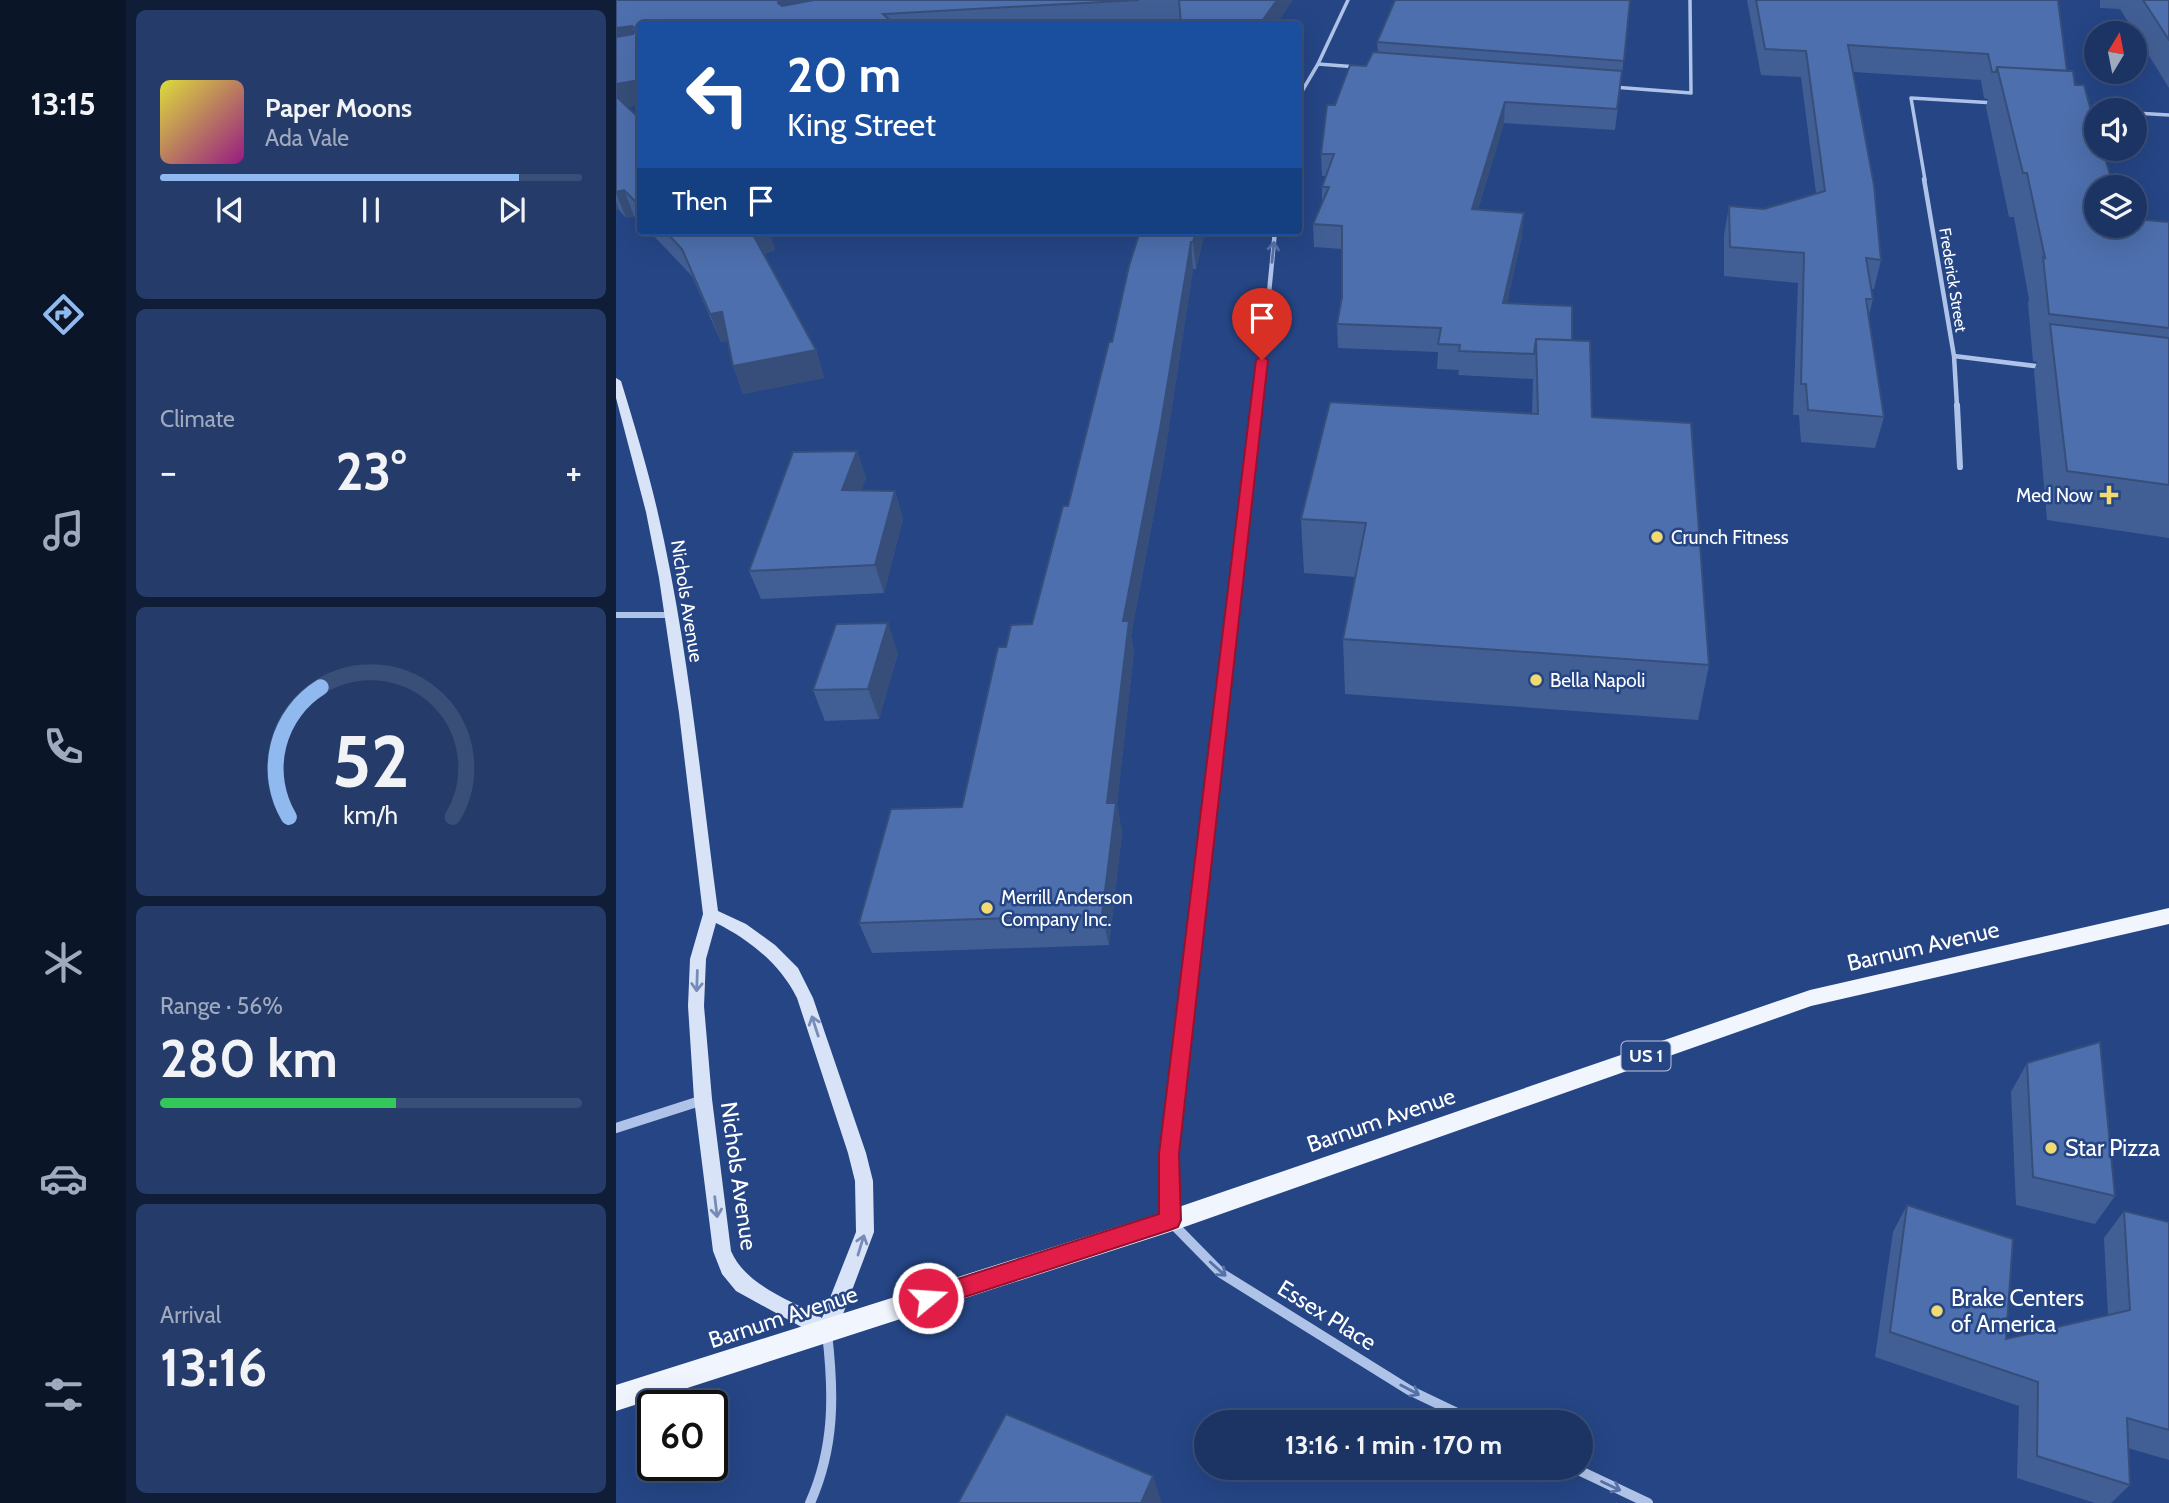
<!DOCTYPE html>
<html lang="en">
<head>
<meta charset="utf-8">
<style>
  body { margin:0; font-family:Cabin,sans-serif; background:#253c6a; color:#f1f3f6; height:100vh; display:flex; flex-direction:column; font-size:26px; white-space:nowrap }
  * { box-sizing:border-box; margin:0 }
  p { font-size:23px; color:#a0aabf }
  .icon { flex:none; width:38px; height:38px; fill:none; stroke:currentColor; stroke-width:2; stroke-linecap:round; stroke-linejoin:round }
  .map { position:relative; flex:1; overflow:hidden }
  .drawer { display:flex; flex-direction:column; gap:10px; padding:10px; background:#0f1d37; width:490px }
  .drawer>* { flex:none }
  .guide { position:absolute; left:21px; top:21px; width:665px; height:214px; border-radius:7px; box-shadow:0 7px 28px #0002,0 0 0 2px #3a4f78; background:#1a4fa0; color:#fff; overflow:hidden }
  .needle { width:46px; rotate:10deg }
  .buttons { position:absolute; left:1468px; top:21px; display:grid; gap:14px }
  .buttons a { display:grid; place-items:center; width:63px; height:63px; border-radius:50%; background:#1c3464; box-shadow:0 7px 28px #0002,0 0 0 2px #3a4f78; font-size:35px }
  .speed { position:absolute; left:21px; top:1390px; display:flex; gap:14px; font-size:35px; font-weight:700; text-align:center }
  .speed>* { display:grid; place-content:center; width:91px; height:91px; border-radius:50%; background:#1c3464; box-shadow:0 7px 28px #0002,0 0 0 2px #3a4f78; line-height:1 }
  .speed .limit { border:4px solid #111; border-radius:10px; background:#fff; color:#111 }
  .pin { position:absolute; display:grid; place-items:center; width:60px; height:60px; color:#fff; margin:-72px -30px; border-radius:50% 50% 50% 0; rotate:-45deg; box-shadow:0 0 7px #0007 }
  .pin .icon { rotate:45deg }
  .me { position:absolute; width:77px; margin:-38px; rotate:72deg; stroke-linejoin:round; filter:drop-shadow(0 0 5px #0008) }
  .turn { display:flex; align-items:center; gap:24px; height:147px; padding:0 35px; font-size:32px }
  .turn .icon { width:91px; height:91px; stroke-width:2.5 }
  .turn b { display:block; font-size:49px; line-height:60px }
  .then { display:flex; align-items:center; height:66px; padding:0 35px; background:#0003; gap:14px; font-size:26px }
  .big { font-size:52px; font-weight:700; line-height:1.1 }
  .drawer .widget { flex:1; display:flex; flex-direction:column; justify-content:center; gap:10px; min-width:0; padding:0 24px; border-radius:10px; background:#253c6a }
  .drawer .dial { align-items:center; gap:0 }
  .dial svg { height:182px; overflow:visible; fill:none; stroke:#3a4f78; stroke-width:7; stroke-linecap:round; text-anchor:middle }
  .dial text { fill:#f1f3f6; stroke:none }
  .song { display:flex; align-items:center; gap:21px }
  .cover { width:84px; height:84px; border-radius:10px; background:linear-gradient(135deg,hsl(60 70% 55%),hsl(310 70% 35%)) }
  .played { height:7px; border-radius:4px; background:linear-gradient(90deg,#90b9f0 85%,#3a4f78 85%) }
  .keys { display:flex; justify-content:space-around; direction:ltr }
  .heat { display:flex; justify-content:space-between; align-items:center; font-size:38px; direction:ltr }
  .charge { height:10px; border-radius:5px; background:linear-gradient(90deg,#34c759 56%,#3a4f78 0) }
  .trip { position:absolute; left:578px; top:1410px; width:399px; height:70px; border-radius:35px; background:#1c3464; box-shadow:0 7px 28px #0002,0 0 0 2px #3a4f78; font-weight:700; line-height:70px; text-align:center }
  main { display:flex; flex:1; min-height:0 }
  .tabs { display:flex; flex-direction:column; width:126px; justify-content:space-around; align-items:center; background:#0b1528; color:#a0aabf }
  .tabs .icon { width:49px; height:49px }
  .tabs .on { color:#90b9f0 }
  .tabs b { font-size:32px; color:#f1f3f6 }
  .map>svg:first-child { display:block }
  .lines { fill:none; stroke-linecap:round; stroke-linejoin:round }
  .street-far4 { stroke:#afc3e8; stroke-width:3.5 }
  .street-far3 { stroke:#afc3e8; stroke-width:4.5 }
  .street-far2 { stroke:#afc3e8; stroke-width:6 }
  .street-far1 { stroke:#afc3e8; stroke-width:8 }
  .street { stroke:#afc3e8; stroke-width:10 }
  .secondary { fill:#d9e3f7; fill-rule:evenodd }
  .primary { fill:#f1f5fe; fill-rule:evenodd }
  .wall { fill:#425f95 }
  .shaded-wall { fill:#364e79 }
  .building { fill:#4d6fad; stroke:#364e79; stroke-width:2 }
  .oneway { stroke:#5571a8 }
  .oneway2 { stroke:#768cb8 }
  .route { fill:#e11d48; stroke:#92132f; stroke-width:2 }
  .poi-dot { fill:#f2da73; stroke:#254585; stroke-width:2.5 }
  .labels { text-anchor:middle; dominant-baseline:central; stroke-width:5; stroke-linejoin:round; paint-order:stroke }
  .far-street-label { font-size:16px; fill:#fff; stroke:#254585 }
  .shield { fill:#254585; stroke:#bec7da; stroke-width:2 }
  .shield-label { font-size:18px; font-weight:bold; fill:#fff }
  .poi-label { font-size:19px; fill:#fff; stroke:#254585; text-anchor:start }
  .street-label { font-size:19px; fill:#fff; stroke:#254585 }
  .near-street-label { font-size:23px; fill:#fff; stroke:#254585 }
  .near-poi-label { font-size:23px; fill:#fff; stroke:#254585; text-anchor:start }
</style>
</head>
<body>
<main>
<nav class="tabs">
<b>13:15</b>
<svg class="icon on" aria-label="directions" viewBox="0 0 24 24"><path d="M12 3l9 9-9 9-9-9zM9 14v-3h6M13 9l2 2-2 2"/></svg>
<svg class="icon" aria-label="music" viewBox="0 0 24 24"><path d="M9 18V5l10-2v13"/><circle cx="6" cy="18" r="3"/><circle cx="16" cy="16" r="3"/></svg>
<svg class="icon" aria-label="phone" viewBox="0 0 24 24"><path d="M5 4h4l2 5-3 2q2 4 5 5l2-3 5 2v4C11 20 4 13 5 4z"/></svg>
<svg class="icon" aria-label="climate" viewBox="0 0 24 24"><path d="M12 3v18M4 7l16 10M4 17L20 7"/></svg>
<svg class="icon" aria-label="car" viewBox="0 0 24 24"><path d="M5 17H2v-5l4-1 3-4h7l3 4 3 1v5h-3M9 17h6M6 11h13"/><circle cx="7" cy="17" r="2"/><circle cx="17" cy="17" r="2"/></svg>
<svg class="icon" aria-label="filters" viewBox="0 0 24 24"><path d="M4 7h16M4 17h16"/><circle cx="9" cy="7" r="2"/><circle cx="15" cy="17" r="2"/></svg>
</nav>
<section class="drawer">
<div class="widget">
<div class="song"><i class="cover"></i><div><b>Paper Moons</b><p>Ada Vale</p></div></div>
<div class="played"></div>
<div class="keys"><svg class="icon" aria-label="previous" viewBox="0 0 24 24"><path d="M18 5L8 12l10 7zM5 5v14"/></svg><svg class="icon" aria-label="pause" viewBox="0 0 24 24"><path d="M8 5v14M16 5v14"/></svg><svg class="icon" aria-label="next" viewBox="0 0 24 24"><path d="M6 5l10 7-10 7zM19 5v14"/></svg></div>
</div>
<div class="widget"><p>Climate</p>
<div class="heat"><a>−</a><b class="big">23°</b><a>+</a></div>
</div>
<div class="widget dial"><svg viewBox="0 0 100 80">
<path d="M14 69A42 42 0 1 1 86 69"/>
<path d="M14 69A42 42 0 0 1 28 12" stroke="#90b9f0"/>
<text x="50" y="56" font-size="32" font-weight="700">52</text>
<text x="50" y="72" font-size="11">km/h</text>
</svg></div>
<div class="widget"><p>Range · 56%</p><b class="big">280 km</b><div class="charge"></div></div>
<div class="widget"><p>Arrival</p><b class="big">13:16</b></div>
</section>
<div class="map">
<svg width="1553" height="1503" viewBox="0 0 1553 1503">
  <rect width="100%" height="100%" fill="#254585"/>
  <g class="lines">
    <path class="street-far4" d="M702,64L741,67
      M997,87L1075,93L1074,0
      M682,98L702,64L732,0
      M1519,113L1553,115
      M1309,180L1295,98L1379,103"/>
    <path class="street-far3" d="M1308,179L1338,356L1341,406
      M1338,356L1427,367
      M642,406L659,231"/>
    <path class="street-far2" d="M1341,405L1344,467
      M0,615H55
      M608,691L642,405"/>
    <path class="street-far1" d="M565,1051L609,690"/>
    <path class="street" d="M566,1049L553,1154L554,1221L605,1273L793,1390L862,1423
      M0,1128L87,1100
      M958,1468L1032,1503
      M194,1503C219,1447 218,1393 211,1333"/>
    <path class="secondary" d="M0,378L5,381C18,424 31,466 41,509C72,641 84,777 102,911L130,924L159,945L182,968L197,998L250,1153L257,1181L258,1232L218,1338L211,1341L120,1291L106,1274L97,1251L78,1099L72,1006L74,959L87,914L63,713L43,578L30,512L0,398ZM100,923C134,940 164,964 181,998L232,1153L239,1181L240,1232L206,1318C175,1300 130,1286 115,1251L96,1099L88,1006L90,959Z"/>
    <path class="primary" d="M1553,908V924L1195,1006L554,1232L0,1411V1385L554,1210L1194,990Z"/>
  </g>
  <path class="wall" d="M0,0H677L565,20L490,24H24L12,107L24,119V222L18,216L10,218L3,210H0Z
    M1014,0L1005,83L999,130L888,123L862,209L906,236L891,303L956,340L976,417L1093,665L1082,720L729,694L727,639L740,577L688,573L685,519L916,413L917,379L842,375L843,370L821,369L822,352L722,348L721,324L726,297V249L698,247L697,224L706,204V187L710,176H706L705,154L719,105L762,53L761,42Z
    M1131,0H1442L1451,71L1480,226L1553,222V538L1431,520L1418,371L1421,362L1417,361L1412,303L1413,299L1398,217H1393L1370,107L1372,99L1368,98L1365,80L1237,72L1265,260L1258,289H1255L1257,299L1253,315L1268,417L1259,448L1185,442L1183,415H1177L1182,283L1108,276V235L1113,206L1148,209L1200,193L1185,77L1145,75Z
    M1484,0H1553V88L1504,9L1484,8Z
    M33,231H153L159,250L147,254L200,350L208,378L127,394L117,366L112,341L105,342L76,276Z
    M524,231H589L580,269H577L548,459L515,636L518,651L501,804L506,833L493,945L256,953L243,923L346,807L390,647L416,624L452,506L496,342Z
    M241,451L250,478L245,491H279L287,519L268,593L145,599L133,571Z
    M282,653L263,719L209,721L197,690Z
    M1411,1063L1499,1196L1479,1224L1400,1205L1395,1092Z
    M1291,1205L1390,1339L1492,1315L1488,1238L1508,1211L1553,1222V1460L1512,1448L1514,1485L1495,1503H1479L1401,1478L1403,1406L1259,1357L1277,1232Z"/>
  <path class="shaded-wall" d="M163,0H282L171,20L162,3Z
    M661,0H677L661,24H644Z
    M16,26L24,49L0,53V28Z
    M24,80V105L0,110V84Z
    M889,102L888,123L855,231L856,209Z
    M8,190L18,216L10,218L0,193V192Z
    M0,201L3,210H0Z
    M908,213L906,236L886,327L887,303Z
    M134,231H153L159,250L142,255Z
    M580,231H589L580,269L577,242Z
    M575,242L577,269L548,459L515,636L518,651L501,804L506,833L493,945L486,915L491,803L507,621Z
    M106,312L116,340L105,342L94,314Z
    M200,350L208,378L127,394L117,366Z
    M241,451L250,478L235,518L226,490Z
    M279,491L287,519L268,593L259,565Z
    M272,623L282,653L263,719L252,689Z
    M537,1476L546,1503H525Z"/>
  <path class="building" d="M0,0H163L162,3L166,6L198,0H523L267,14L278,24H24V80L0,84V37L17,34L20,29L16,26L0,28Z
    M563,0H661L644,24H565Z
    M779,0H1014L1008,61L761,42Z
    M1140,0H1442L1451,71L1381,67L1380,72H1376L1372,54L1232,45L1258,185L1265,260L1250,258L1257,299H1250L1268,417L1192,410L1190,384H1185L1188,253L1114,247L1113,206L1148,209L1209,191L1190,51L1149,49Z
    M1527,0H1553V40Z
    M757,52L1006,71L1001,109L889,102L856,209L908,213L887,303L956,306V340L920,339L918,354L843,351L844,345L822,344L825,328L721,324L726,297V226L697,224L713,187H706L718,154H705L711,105H719L734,65L750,66Z
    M1381,67L1457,71L1459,85H1468L1480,129V149H1486L1498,187H1480V226H1519V219L1553,222V328L1433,314L1427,257L1429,258L1411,173H1407Z
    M0,96L24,119V206L8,190L0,192Z
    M49,231H135L200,350L117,366L106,312L94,314L66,249Z
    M524,231H580L577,242H575L544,429L507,621H513L491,803H500L486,915L243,923L275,809L346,807L382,647H390L395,625L416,624L447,506H452L493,342H496L513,266Z
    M1434,324L1553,338V485L1451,471Z
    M920,339L974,341L976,417L1075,423L1093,665L727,639L750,523L685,519L714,402L922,414Z
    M241,451L226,490L279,491L259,565L133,571L177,452Z
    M272,623L252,689L197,690L220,624Z
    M1484,1042L1499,1196L1417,1177L1411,1063Z
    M1291,1205L1397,1239L1390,1339L1514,1310L1508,1211L1553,1222V1430L1511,1418L1514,1485L1421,1456L1422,1382L1274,1332Z
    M390,1414L537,1476L525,1503H342Z"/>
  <defs><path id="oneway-shaft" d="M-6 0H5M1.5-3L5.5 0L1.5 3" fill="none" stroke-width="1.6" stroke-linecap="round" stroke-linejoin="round" transform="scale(1.75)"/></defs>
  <g class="oneway">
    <use href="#oneway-shaft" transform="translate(657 252) rotate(-84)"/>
    <use href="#oneway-shaft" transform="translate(602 1269) rotate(42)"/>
    <use href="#oneway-shaft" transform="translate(794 1390) rotate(28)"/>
    <use href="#oneway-shaft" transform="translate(995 1486) rotate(25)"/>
  </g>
  <g class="oneway2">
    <use href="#oneway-shaft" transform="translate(81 981) rotate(92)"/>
    <use href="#oneway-shaft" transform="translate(199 1026) rotate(-108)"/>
    <use href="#oneway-shaft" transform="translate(100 1207) rotate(83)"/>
    <use href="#oneway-shaft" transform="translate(245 1245) rotate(-73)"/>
  </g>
  <path class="route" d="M646,356L652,360L563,1154L565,1220L562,1227L554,1230L312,1309L304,1306L301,1298L304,1291L543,1214V1154L640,360Z"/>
  <g class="poi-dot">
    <path d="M1489.5 484.5h7v7h7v7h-7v7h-7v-7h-7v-7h7z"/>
    <circle cx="1041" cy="537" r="7"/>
    <circle cx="920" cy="680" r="7"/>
    <circle cx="371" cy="908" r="7"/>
    <circle cx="1435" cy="1148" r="7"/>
    <circle cx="1321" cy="1311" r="7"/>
  </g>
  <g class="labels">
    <g class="far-street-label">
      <text transform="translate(1337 280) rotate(81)">Frederick Street</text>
    </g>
    <rect class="shield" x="1005.5" y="1041.5" width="49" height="29" rx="5"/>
    <g class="shield-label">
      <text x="1030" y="1056">US 1</text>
    </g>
    <g class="poi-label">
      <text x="1477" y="495" text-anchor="end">Med Now</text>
      <text x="1055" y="537">Crunch Fitness</text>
      <text x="934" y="680">Bella Napoli</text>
      <text x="385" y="897">Merrill Anderson<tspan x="385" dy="22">Company Inc.</tspan></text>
    </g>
    <g class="street-label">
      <text transform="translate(71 601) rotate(81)">Nichols Avenue</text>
    </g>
    <g class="near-street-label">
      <text transform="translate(1307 946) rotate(-13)">Barnum Avenue</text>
      <text transform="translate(765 1120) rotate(-19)">Barnum Avenue</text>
      <text transform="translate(123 1176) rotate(82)">Nichols Avenue</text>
      <text transform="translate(711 1315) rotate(32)">Essex Place</text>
      <text transform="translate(167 1317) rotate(-18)">Barnum Avenue</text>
    </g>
    <g class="near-poi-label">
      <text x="1449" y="1148">Star Pizza</text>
      <text x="1335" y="1298">Brake Centers<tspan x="1335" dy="26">of America</tspan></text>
    </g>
  </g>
</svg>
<div class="buttons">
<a><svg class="needle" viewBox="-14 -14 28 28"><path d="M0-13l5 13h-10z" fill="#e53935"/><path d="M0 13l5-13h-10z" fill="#a0aabf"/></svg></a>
<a><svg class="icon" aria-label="sound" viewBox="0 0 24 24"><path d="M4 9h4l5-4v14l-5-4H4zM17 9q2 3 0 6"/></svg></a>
<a><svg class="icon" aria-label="layers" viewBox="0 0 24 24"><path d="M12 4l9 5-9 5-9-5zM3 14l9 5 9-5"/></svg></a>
</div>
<div class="speed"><div class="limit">60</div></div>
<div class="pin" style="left:646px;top:360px;background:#d93025"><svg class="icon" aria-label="arrive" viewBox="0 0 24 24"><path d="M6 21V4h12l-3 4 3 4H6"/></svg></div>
<svg class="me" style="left:312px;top:1298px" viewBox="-20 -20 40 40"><circle r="17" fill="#e11d48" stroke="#fff" stroke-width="3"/><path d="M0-11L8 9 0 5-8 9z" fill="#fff"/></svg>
<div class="trip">13:16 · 1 min · 170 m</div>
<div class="guide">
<div class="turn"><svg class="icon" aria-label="left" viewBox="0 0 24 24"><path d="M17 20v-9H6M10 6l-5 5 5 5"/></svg><div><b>20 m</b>King Street</div></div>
<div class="then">Then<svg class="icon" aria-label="arrive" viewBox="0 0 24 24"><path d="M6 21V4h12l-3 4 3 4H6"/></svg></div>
</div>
</div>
</main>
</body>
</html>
